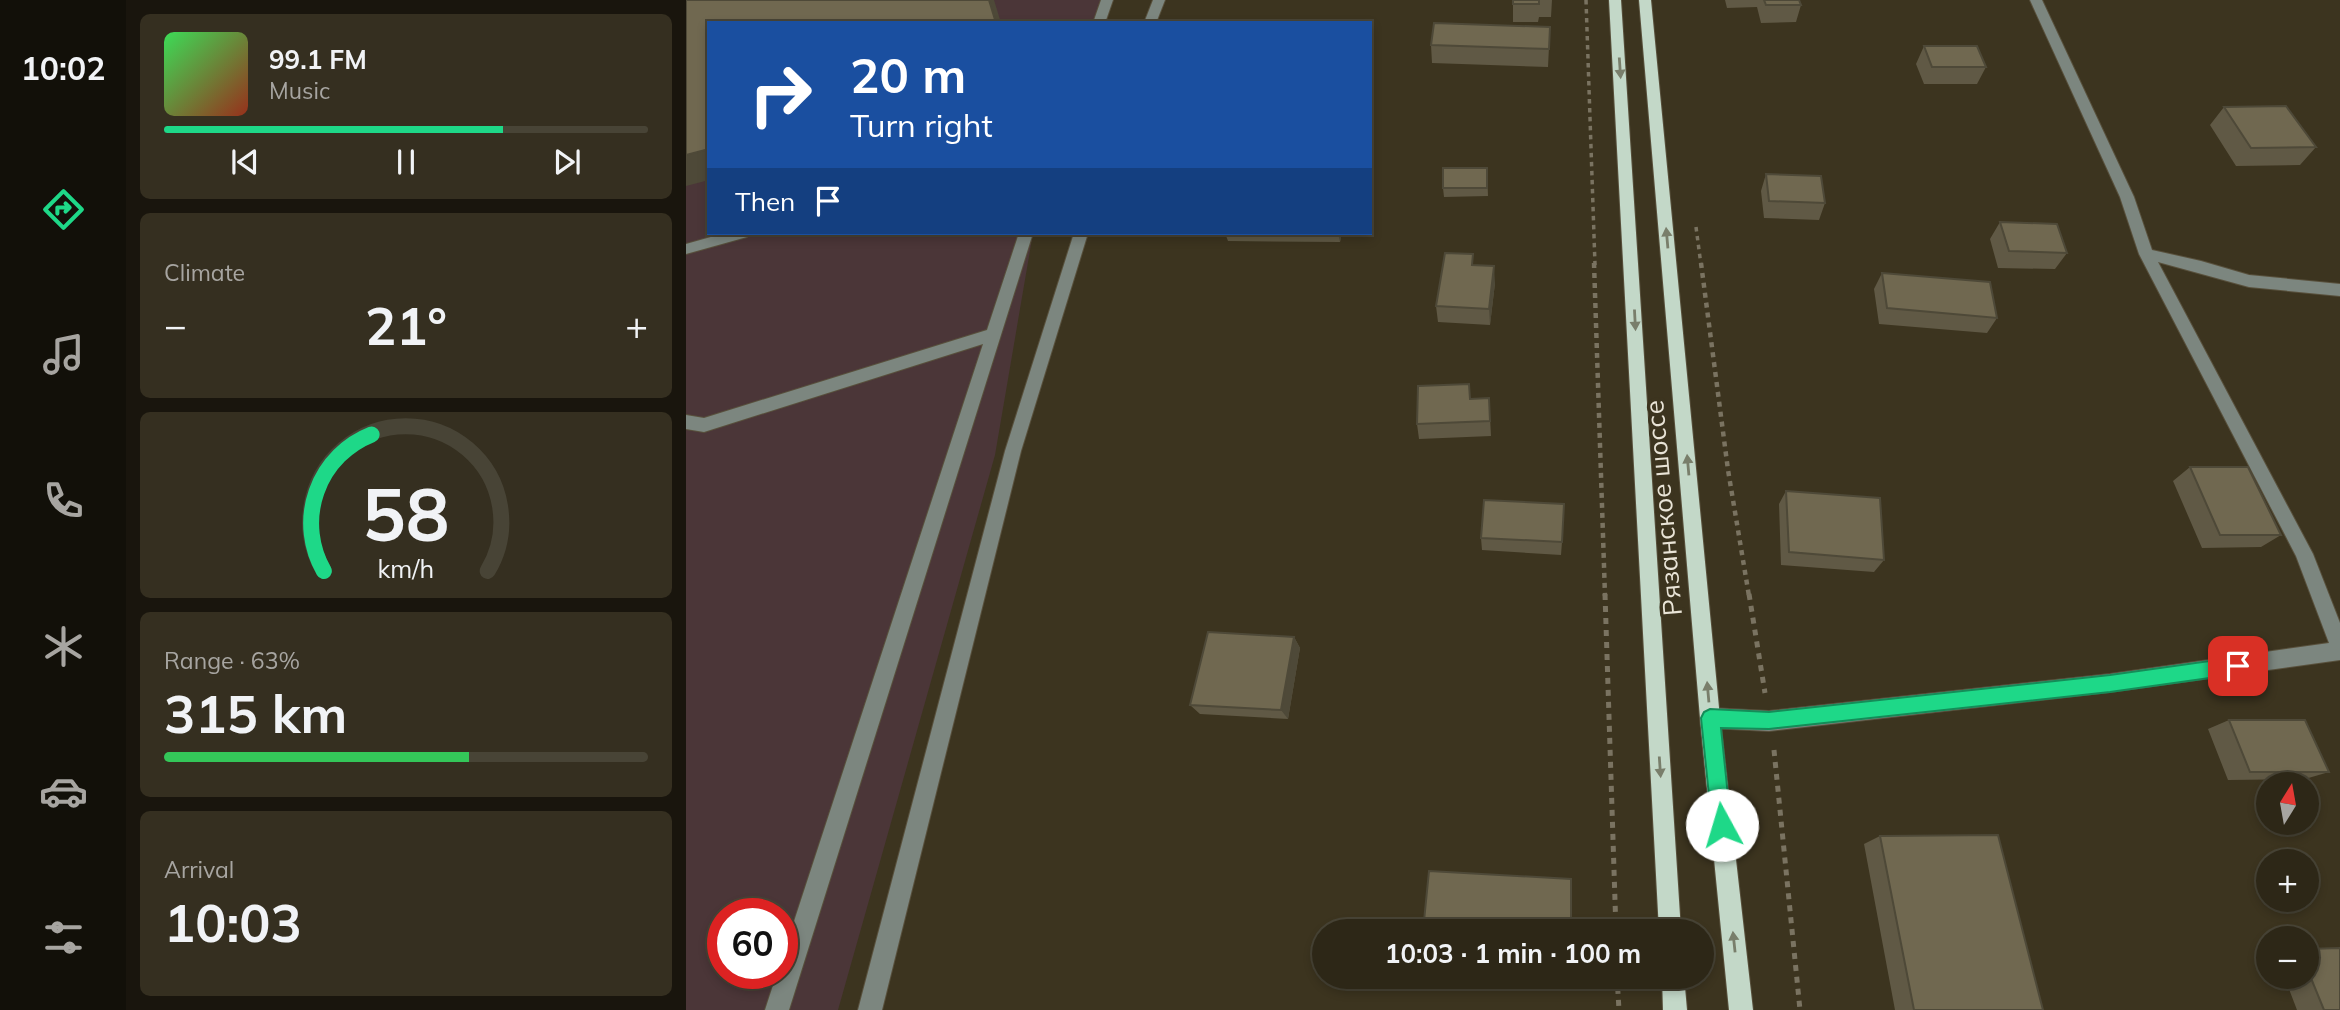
<!DOCTYPE html>
<html lang="en">
<head>
<meta charset="utf-8">
<style>
  body { margin:0; font-family:Mulish,sans-serif; background:#352f20; color:#f1f3f6; height:100vh; display:flex; flex-direction:column; font-size:26px; white-space:nowrap }
  * { box-sizing:border-box; margin:0 }
  p { font-size:23px; color:#a7a5a1 }
  .icon { flex:none; width:38px; height:38px; fill:none; stroke:currentColor; stroke-width:2; stroke-linecap:round; stroke-linejoin:round }
  .map { position:relative; flex:1; overflow:hidden }
  .drawer { display:flex; flex-direction:column; gap:14px; padding:14px; background:#19150d; width:560px }
  .drawer>* { flex:none }
  .top-card { position:absolute; left:21px; top:21px; width:665px; height:214px; border-radius:0px; box-shadow:0 4px 10px #0003,0 0 0 2px #484436; background:#1a4fa0; color:#fff; overflow:hidden }
  .needle { width:46px; rotate:11deg }
  .tools { position:absolute; left:1570px; top:772px; display:grid; gap:14px }
  .tools a { display:grid; place-items:center; width:63px; height:63px; border-radius:50%; background:#2d2717; box-shadow:0 4px 10px #0003,0 0 0 2px #484436; font-size:35px }
  .speed { position:absolute; left:21px; top:898px; display:flex; gap:14px; font-size:35px; font-weight:700; text-align:center }
  .speed>* { display:grid; place-content:center; width:91px; height:91px; border-radius:50%; background:#2d2717; box-shadow:0 4px 10px #0003,0 0 0 2px #484436; line-height:1 }
  .speed .limit { border:10px solid #d22; background:#fff; color:#111 }
  .pin { position:absolute; display:grid; place-items:center; width:60px; height:60px; color:#fff; margin:-30px; border-radius:14px; box-shadow:0 4px 10px #0006 }
  .me { position:absolute; width:77px; margin:-38px; rotate:354deg; stroke-linejoin:round; filter:drop-shadow(0 0 5px #0008) }
  .turn { display:flex; align-items:center; gap:24px; height:147px; padding:0 28px; font-size:32px }
  .turn .icon { width:91px; height:91px; stroke-width:2.5 }
  .turn b { display:block; font-size:49px; line-height:60px }
  .then { display:flex; align-items:center; height:66px; padding:0 28px; background:#0003; gap:14px; font-size:26px }
  .big { font-size:52px; font-weight:700; line-height:1.1 }
  .drawer .card { flex:1; display:flex; flex-direction:column; justify-content:center; gap:10px; min-width:0; padding:0 24px; border-radius:10px; background:#352f20 }
  .drawer .dial { align-items:center; gap:0 }
  .dial svg { height:182px; overflow:visible; fill:none; stroke:#484436; stroke-width:7; stroke-linecap:round; text-anchor:middle }
  .dial text { fill:#f1f3f6; stroke:none }
  .song { display:flex; align-items:center; gap:21px }
  .cover { width:84px; height:84px; border-radius:10px; background:linear-gradient(135deg,hsl(130 70% 55%),hsl(10 70% 35%)) }
  .played { height:7px; border-radius:4px; background:linear-gradient(90deg,#1ed888 70%,#484436 70%) }
  .keys { display:flex; justify-content:space-around; direction:ltr }
  .heat { display:flex; justify-content:space-between; align-items:center; font-size:38px; direction:ltr }
  .charge { height:10px; border-radius:5px; background:linear-gradient(90deg,#34c759 63%,#484436 0) }
  .trip { position:absolute; left:626px; top:919px; width:402px; height:70px; border-radius:35px; background:#2d2717; box-shadow:0 4px 10px #0003,0 0 0 2px #484436; font-weight:700; line-height:70px; text-align:center }
  main { display:flex; flex:1; min-height:0 }
  .dock { display:flex; flex-direction:column; width:126px; justify-content:space-around; align-items:center; background:#121009; color:#a7a5a1 }
  .dock .icon { width:49px; height:49px }
  .dock .active { color:#1ed888 }
  .dock b { font-size:32px; color:#f1f3f6 }
  .map>svg:first-child { display:block }
  .industrial { fill:#4b3638; fill-rule:evenodd }
  .lines { fill:none; stroke-linecap:round; stroke-linejoin:round }
  .minor-casing { stroke:#58503c; stroke-width:2 }
  .major-casing { stroke:#58503c; stroke-width:2 }
  .path-far2 { stroke:#7a7361; stroke-width:3.5; stroke-dasharray:4.5 4.5; stroke-linecap:butt }
  .path-far1 { stroke:#7a7361; stroke-width:4.5; stroke-dasharray:5 5; stroke-linecap:butt }
  .path { stroke:#7a7361; stroke-width:5; stroke-dasharray:6 6; stroke-linecap:butt }
  .minor { fill:#7c867f; fill-rule:evenodd }
  .major { fill:#c3d8c8; fill-rule:evenodd }
  .wall { fill:#605945 }
  .shaded-wall { fill:#4e4938 }
  .building { fill:#706850; stroke:#4e4938; stroke-width:2 }
  .oneway { fill:#797e6b }
  .route { fill:#1ed888; stroke:#148c58; stroke-width:2 }
  .labels { text-anchor:middle; dominant-baseline:central; stroke-width:7; stroke-linejoin:round; paint-order:stroke }
  .street-label { font-size:26px; fill:#e9e4d7; stroke:#3c341f }
</style>
</head>
<body>
<main>
<nav class="dock">
<b>10:02</b>
<svg class="icon active" aria-label="directions" viewBox="0 0 24 24"><path d="M12 3l9 9-9 9-9-9zM9 14v-3h6M13 9l2 2-2 2"/></svg>
<svg class="icon" aria-label="music" viewBox="0 0 24 24"><path d="M9 18V5l10-2v13"/><circle cx="6" cy="18" r="3"/><circle cx="16" cy="16" r="3"/></svg>
<svg class="icon" aria-label="phone" viewBox="0 0 24 24"><path d="M5 4h4l2 5-3 2q2 4 5 5l2-3 5 2v4C11 20 4 13 5 4z"/></svg>
<svg class="icon" aria-label="climate" viewBox="0 0 24 24"><path d="M12 3v18M4 7l16 10M4 17L20 7"/></svg>
<svg class="icon" aria-label="car" viewBox="0 0 24 24"><path d="M5 17H2v-5l4-1 3-4h7l3 4 3 1v5h-3M9 17h6M6 11h13"/><circle cx="7" cy="17" r="2"/><circle cx="17" cy="17" r="2"/></svg>
<svg class="icon" aria-label="filters" viewBox="0 0 24 24"><path d="M4 7h16M4 17h16"/><circle cx="9" cy="7" r="2"/><circle cx="15" cy="17" r="2"/></svg>
</nav>
<section class="drawer">
<div class="card">
<div class="song"><i class="cover"></i><div><b>99.1 FM</b><p>Music</p></div></div>
<div class="played"></div>
<div class="keys"><svg class="icon" aria-label="previous" viewBox="0 0 24 24"><path d="M18 5L8 12l10 7zM5 5v14"/></svg><svg class="icon" aria-label="pause" viewBox="0 0 24 24"><path d="M8 5v14M16 5v14"/></svg><svg class="icon" aria-label="next" viewBox="0 0 24 24"><path d="M6 5l10 7-10 7zM19 5v14"/></svg></div>
</div>
<div class="card"><p>Climate</p>
<div class="heat"><a>−</a><b class="big">21°</b><a>+</a></div>
</div>
<div class="card dial"><svg viewBox="0 0 100 80">
<path d="M14 69A42 42 0 1 1 86 69"/>
<path d="M14 69A42 42 0 0 1 35 9" stroke="#1ed888"/>
<text x="50" y="56" font-size="32" font-weight="700">58</text>
<text x="50" y="72" font-size="11">km/h</text>
</svg></div>
<div class="card"><p>Range · 63%</p><b class="big">315 km</b><div class="charge"></div></div>
<div class="card"><p>Arrival</p><b class="big">10:03</b></div>
</section>
<div class="map">
<svg width="1654" height="1010" viewBox="0 0 1654 1010">
  <rect width="100%" height="100%" fill="#3c341f"/>
  <path class="industrial" d="M0,0H416L408,23H23V233H347L309,455L152,1010H0ZM37,914H96V973H37Z"/>
  <g class="lines">
    <defs>
      <path id="minor" d="M415,0H427L419,23H407Z
        M467,0H479L470,23H458Z
        M1344,0H1356L1448,197L1466,250L1515,261L1563,275L1654,284V296L1563,287L1472,262L1627,554L1654,623V660L1424,692L1083,731L1024,728L1017,725L1014,718L1017,711L1024,708L1083,711L1424,674L1643,643L1610,556L1453,254L1434,197Z
        M39,233H63L61,237L0,254V244Z
        M333,233H347L103,1010H79L91,973H96V958L297,344L18,432L0,429V415L18,418L301,330Z
        M388,233H402L335,451L196,1010H172L319,451Z"/>
      <path id="major" d="M923,0H935L995,931H973Z
        M953,0H965L1034,718L1067,1010H1043L1014,718Z
        M976,976H998L1001,1010H977Z"/>
    </defs>
    <use href="#minor" class="minor-casing"/>
    <use href="#major" class="major-casing"/>
    <path class="path-far2" d="M900,0L909,265
      M1010,227L1015,265"/>
    <path class="path-far1" d="M908,263L919,596
      M1015,263L1042,470L1063,596"/>
    <path class="path" d="M919,594L930,931
      M1063,594L1079,693
      M1088,750L1114,1010
      M931,976L933,1010"/>
    <use href="#minor" class="minor"/>
    <use href="#major" class="major"/>
  </g>
  <path class="wall" d="M827,0H866L865,17H853L852,22H827Z
    M1039,0H1113L1115,5L1110,22L1075,23L1071,7L1041,8Z
    M864,27L862,67L746,63L745,45Z
    M1238,46L1300,67L1291,84H1238L1230,64Z
    M1538,107L1630,147L1614,165L1550,166L1524,125Z
    M801,168L802,196L758,197L757,188Z
    M1080,174L1139,203L1133,220L1078,218L1075,191Z
    M1314,222L1381,253L1369,269L1312,268L1304,239Z
    M539,233H656L654,242L542,241Z
    M788,265L809,283L804,325L752,322L750,306Z
    M1196,273L1311,318L1301,333L1193,324L1188,289Z
    M783,384L784,399L803,398L805,436L733,439L731,424Z
    M1504,467L1595,535L1575,547L1516,548L1487,481Z
    M1100,491L1198,560L1188,572L1095,565L1093,504Z
    M795,538L876,542L875,555L796,550Z
    M608,637L614,648L602,719L514,714L504,705Z
    M1543,720L1643,772L1619,779L1542,780L1522,729Z
    M1194,836L1357,1010H1209L1178,844Z
    M1620,949L1654,1010H1611L1598,976H1620Z"/>
  <path class="shaded-wall" d="M303,0H308L315,23H310Z
    M23,149V180L0,186V155Z
    M652,233H656L654,242Z
    M808,266L809,283L804,325L803,309Z
    M608,637L614,648L602,719L595,710Z"/>
  <path class="building" d="M0,0H303L310,23H23V149L0,155Z
    M827,0H853V4H827Z
    M1078,0H1113L1115,5H1080Z
    M748,23L864,27L863,49L745,45Z
    M1238,46H1291L1300,67H1246Z
    M1600,106L1630,147L1565,148L1538,107Z
    M757,168H801V188H757Z
    M1080,174L1135,176L1139,203L1083,201Z
    M1314,222L1371,224L1381,253L1323,251Z
    M759,253L787,254L786,265L808,266L803,309L750,306Z
    M1196,273L1304,282L1311,318L1201,308Z
    M783,384L784,399L803,398L804,421L731,424L732,386Z
    M1504,467H1562L1595,535H1534Z
    M1100,491L1194,498L1198,560L1103,552Z
    M798,500L878,504L876,542L795,538Z
    M522,632L608,637L595,710L504,705Z
    M1543,720H1619L1643,772H1564Z
    M1312,835L1357,1010H1228L1194,836Z
    M743,871L885,879V931H737Z
    M1654,948V1010H1638L1620,966V949Z"/>
  <defs><path id="oneway-solid" d="M-6-.8H1V-3.2L6.5 0L1 3.2V.8H-6Z" transform="scale(1.75)"/></defs>
  <g class="oneway">
    <use href="#oneway-solid" transform="translate(934 68) rotate(86)"/>
    <use href="#oneway-solid" transform="translate(981 238) rotate(-95)"/>
    <use href="#oneway-solid" transform="translate(949 320) rotate(87)"/>
    <use href="#oneway-solid" transform="translate(1002 465) rotate(-95)"/>
    <use href="#oneway-solid" transform="translate(1022 692) rotate(-95)"/>
    <use href="#oneway-solid" transform="translate(974 767) rotate(86)"/>
    <use href="#oneway-solid" transform="translate(1048 942) rotate(-96)"/>
  </g>
  <path class="route" d="M1552,657L1558,660L1560,666L1558,671L1552,674L1424,692L1083,729L1035,728L1045,825L1043,832L1036,835L1029,832L1026,825L1015,718L1018,712L1024,709L1083,712L1424,675Z"/>
  <g class="labels">
    <g class="street-label">
      <text transform="translate(977 508) rotate(-95)">Рязанское шоссе</text>
    </g>
  </g>
</svg>
<div class="tools">
<a><svg class="needle" viewBox="-14 -14 28 28"><path d="M0-13l5 13h-10z" fill="#e53935"/><path d="M0 13l5-13h-10z" fill="#a7a5a1"/></svg></a>
<a>+</a>
<a>−</a>
</div>
<div class="speed"><div class="limit">60</div></div>
<div class="pin" style="left:1552px;top:666px;background:#d93025"><svg class="icon" aria-label="arrive" viewBox="0 0 24 24"><path d="M6 21V4h12l-3 4 3 4H6"/></svg></div>
<svg class="me" style="left:1036px;top:825px" viewBox="-20 -20 40 40"><circle r="19" fill="#fff"/><path d="M0-13L10 11 0 6-10 11z" fill="#1ed888"/></svg>
<div class="trip">10:03 · 1 min · 100 m</div>
<div class="top-card">
<div class="turn"><svg class="icon" aria-label="right" viewBox="0 0 24 24"><path d="M7 20v-9h11M14 6l5 5-5 5"/></svg><div><b>20 m</b>Turn right</div></div>
<div class="then">Then<svg class="icon" aria-label="arrive" viewBox="0 0 24 24"><path d="M6 21V4h12l-3 4 3 4H6"/></svg></div>
</div>
</div>
</main>
</body>
</html>
